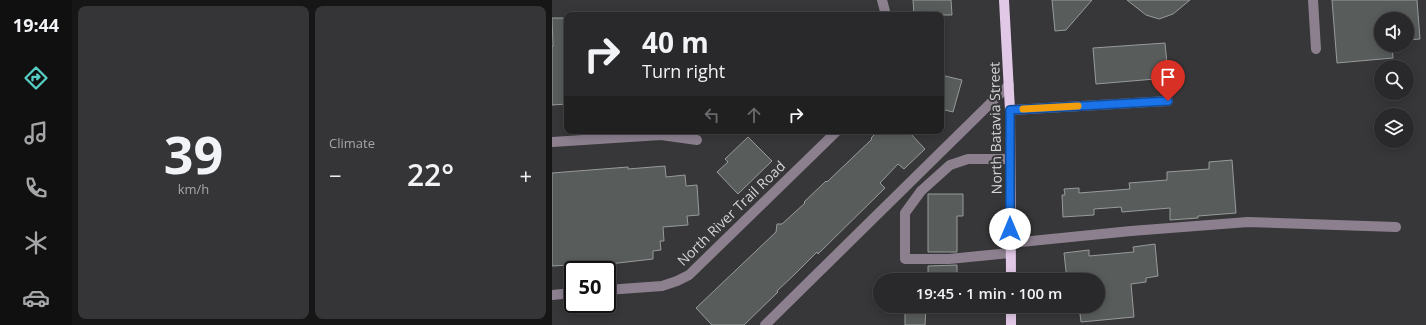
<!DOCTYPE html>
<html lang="en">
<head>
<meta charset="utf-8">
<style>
  body { margin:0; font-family:"Open Sans",sans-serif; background:#353436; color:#f1f3f6; height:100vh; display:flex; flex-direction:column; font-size:15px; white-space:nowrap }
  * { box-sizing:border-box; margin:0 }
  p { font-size:13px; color:#a5a6a8 }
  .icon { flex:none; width:22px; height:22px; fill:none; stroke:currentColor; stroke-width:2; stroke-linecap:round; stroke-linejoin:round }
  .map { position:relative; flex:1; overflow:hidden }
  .details { display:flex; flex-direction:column; gap:6px; padding:6px; background:#171617; width:480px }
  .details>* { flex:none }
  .hud { position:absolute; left:12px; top:12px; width:380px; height:122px; border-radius:8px; box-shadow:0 2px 10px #0003,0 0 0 1px #454447; background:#29282a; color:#f1f3f6; overflow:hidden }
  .buttons { position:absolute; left:822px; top:12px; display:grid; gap:8px }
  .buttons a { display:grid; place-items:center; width:40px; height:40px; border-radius:50%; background:#29282a; box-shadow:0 2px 10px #0003,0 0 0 1px #454447; font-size:20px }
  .speed { position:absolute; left:12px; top:261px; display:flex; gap:8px; font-size:20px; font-weight:700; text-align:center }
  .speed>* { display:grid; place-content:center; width:52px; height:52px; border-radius:50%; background:#29282a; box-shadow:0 2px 10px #0003,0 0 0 1px #454447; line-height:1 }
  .speed .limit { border:2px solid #111; border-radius:6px; background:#fff; color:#111 }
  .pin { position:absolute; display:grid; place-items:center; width:34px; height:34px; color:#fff; margin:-41px -17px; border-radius:50% 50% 50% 0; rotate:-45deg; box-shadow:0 0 4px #0007 }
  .pin .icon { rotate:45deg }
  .me { position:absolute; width:44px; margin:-22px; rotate:0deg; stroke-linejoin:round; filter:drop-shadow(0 0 3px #0008) }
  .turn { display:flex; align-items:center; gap:14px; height:84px; padding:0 12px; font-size:18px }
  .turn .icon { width:52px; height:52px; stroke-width:2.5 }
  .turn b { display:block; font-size:28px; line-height:34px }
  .lanes { display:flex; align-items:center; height:38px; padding:0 12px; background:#0003; justify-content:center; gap:20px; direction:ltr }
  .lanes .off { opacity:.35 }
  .big { font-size:30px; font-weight:600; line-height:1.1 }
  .details .tile { flex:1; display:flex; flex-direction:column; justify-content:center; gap:6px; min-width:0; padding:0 14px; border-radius:8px; background:#353436 }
  .details .dial { align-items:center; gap:0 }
  .dial b { font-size:52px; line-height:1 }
  .heat { display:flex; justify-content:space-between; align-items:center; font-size:22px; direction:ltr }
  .details .tiles { flex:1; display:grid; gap:6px; grid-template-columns:repeat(2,1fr) }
  .trip { position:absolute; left:321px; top:273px; width:232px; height:40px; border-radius:20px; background:#29282a; box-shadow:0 2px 10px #0003,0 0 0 1px #454447; font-weight:600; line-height:40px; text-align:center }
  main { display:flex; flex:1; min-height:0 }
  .dock { display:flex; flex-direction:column; width:72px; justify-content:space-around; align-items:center; background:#101011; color:#a5a6a8 }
  .dock .icon { width:28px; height:28px }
  .dock .active { color:#56cec4 }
  .dock b { font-size:18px; color:#f1f3f6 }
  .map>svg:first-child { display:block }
  .building { fill:#585c5b; stroke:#989b9b }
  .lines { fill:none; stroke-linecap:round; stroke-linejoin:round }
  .minor { stroke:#8c808e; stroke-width:10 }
  .major { stroke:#e1c8e6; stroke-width:10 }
  .route-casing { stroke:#114b97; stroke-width:10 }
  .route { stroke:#1a73e8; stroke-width:7 }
  .slow { stroke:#f59e0b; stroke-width:7 }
  .labels { text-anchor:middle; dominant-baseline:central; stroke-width:4; stroke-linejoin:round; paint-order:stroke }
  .street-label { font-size:14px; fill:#d6d5d6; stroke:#373638 }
</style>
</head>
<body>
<main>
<nav class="dock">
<b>19:44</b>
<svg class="icon active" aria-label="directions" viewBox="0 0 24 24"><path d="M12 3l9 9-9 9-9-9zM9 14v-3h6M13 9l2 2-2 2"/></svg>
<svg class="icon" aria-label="music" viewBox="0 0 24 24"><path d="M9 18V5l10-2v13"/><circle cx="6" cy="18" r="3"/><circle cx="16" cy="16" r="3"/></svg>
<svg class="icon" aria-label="phone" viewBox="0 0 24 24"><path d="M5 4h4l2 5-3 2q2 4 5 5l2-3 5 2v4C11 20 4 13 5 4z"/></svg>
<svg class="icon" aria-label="climate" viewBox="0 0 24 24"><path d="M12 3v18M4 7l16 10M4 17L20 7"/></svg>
<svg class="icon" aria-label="car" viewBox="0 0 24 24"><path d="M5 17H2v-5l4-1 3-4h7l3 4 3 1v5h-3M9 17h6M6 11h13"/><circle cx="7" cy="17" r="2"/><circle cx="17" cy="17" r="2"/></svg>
</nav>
<section class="details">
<div class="tiles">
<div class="tile dial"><b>39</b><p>km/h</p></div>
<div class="tile"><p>Climate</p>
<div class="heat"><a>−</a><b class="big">22°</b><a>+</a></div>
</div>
</div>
</section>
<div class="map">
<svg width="874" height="325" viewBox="0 0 874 325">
  <rect width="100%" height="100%" fill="#373638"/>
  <path class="building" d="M361,0H399L400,15H362Z
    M500,0H540L514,30L503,31Z
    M575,0H638L621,14L607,19L594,15Z
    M780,0H865L868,39L855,40V19H829V45H840L841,58L785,63Z
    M0,18H15V104L0,105V46H1Z
    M613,43L615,64H619L620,81L603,82V79L544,84L541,48Z
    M389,75L410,80L401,112L389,109Z
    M326,131H356L373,149L352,169L346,164L328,183L333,188L266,254L265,252L243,274L225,291L226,292L192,325H160L144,308L224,232L225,224H230L253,203L252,202L274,181L275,182L320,139L319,138Z
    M196,137L220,161L186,194L165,172L176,162L173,159Z
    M680,160L684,213L646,216V218L618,220V208L570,212L569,207L542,209V215L511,217L510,195H513L512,189L527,188V193L578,189L577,183L615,180V172L657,169V162Z
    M113,166L114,177L133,175L134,186L145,185L147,215L135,216L136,225L111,227L112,241H108L109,250L101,251V259L31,267H17V265L0,266V173L76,167V169Z
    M376,194H411V216H405V252H376Z
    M603,244L606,276L594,278V282L579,284L582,317L529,322L527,306H546V280H515L512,253L537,250V256L582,252L581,247Z
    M405,265V280H376V266Z
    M359,273H375V280H359Z
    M353,306H374L373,325H353Z"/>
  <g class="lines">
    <path class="minor" d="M330,0L334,15
      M761,0L764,49
      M458,110L616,101
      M0,142L109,135L145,140
      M458,159H416L398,165L369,191L353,213V259H397L458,253
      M458,243L579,231L696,222L844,227
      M55,290L110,286L125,281L137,275L285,131
      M0,295L21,293
      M213,325L457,85"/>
    <path class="major" d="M452,0L458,110L459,280
      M459,306V325"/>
  </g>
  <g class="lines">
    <defs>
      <path id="route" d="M458,229V110L616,101"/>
    </defs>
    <use href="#route" class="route-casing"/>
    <use href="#route" class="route"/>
    <path class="slow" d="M471,109L526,106"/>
  </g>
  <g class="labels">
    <g class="street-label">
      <text transform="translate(443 128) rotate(-91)">North Batavia Street</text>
      <text transform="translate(179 213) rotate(-44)">North River Trail Road</text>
    </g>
  </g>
</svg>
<div class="buttons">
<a><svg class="icon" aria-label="sound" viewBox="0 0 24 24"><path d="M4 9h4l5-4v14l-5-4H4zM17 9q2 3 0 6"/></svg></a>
<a><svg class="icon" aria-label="search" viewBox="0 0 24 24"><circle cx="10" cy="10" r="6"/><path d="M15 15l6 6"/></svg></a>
<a><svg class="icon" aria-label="layers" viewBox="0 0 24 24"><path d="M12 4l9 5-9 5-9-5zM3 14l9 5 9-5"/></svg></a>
</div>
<div class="speed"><div class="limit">50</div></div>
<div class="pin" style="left:616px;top:101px;background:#d93025"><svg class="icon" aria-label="arrive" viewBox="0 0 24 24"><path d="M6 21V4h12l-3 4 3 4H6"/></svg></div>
<svg class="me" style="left:458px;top:229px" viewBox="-20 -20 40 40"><circle r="19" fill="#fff"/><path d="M0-13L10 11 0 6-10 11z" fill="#1a73e8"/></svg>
<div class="trip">19:45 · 1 min · 100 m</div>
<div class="hud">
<div class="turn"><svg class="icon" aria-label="right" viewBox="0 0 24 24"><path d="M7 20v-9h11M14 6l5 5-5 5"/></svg><div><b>40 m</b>Turn right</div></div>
<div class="lanes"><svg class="icon off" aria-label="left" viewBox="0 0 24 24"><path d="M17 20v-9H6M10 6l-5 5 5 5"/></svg><svg class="icon off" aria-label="ahead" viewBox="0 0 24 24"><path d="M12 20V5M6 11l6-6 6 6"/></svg><svg class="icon" aria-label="right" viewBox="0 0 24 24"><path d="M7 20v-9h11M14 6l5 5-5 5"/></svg></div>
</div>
</div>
</main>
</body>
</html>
